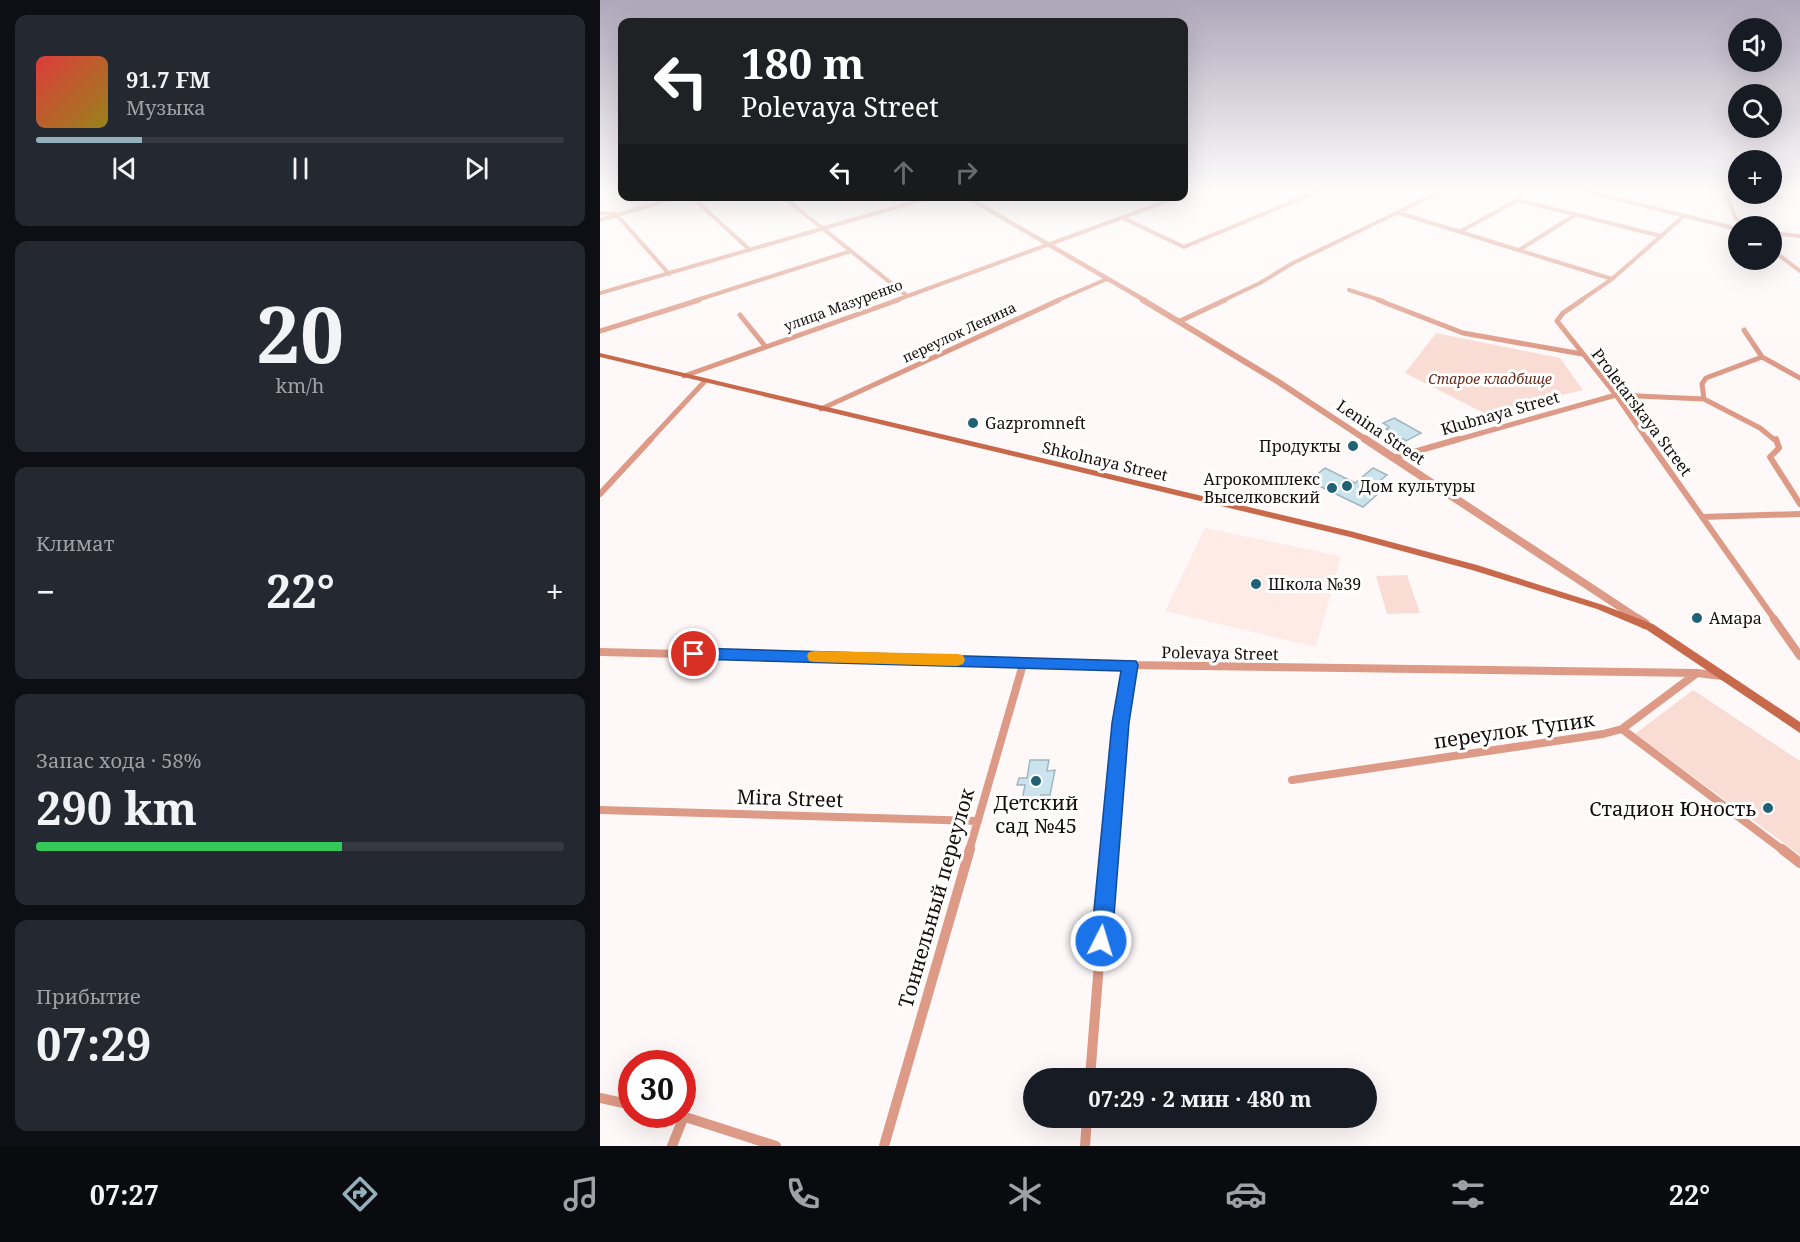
<!DOCTYPE html>
<html lang="ru">
<head>
<meta charset="utf-8">
<style>
  body { margin:0; font-family:"Noto Serif",serif; background:#242831; color:#f1f3f6; height:100vh; display:flex; flex-direction:column; font-size:22px; white-space:nowrap }
  * { box-sizing:border-box; margin:0 }
  p { font-size:20px; color:#9ea1a6 }
  .icon { flex:none; width:33px; height:33px; fill:none; stroke:currentColor; stroke-width:2; stroke-linecap:round; stroke-linejoin:round }
  .map { position:relative; flex:1; overflow:hidden }
  .sheet { display:flex; flex-direction:column; gap:15px; padding:15px; background:#0d0f14; width:600px }
  .sheet>* { flex:none }
  .guide { position:absolute; left:18px; top:18px; width:570px; height:183px; border-radius:12px; box-shadow:0 6px 24px #0002; background:#202124; color:#fff; overflow:hidden }
  .buttons { position:absolute; left:1128px; top:18px; display:grid; gap:12px }
  .buttons a { display:grid; place-items:center; width:54px; height:54px; border-radius:50%; background:#171b24; box-shadow:0 6px 24px #0002; font-size:30px }
  .speed { position:absolute; left:18px; top:1050px; display:flex; gap:12px; font-size:30px; font-weight:700; text-align:center }
  .speed>* { display:grid; place-content:center; width:78px; height:78px; border-radius:50%; background:#171b24; box-shadow:0 6px 24px #0002; line-height:1 }
  .speed .limit { border:9px solid #d22; background:#fff; color:#111 }
  .pin { position:absolute; display:grid; place-items:center; width:51px; height:51px; color:#fff; margin:-26px; border:3px solid #fff; border-radius:50%; box-shadow:0 2px 6px #0007 }
  .me { position:absolute; width:66px; margin:-33px; rotate:5deg; stroke-linejoin:round; filter:drop-shadow(0 0 4px #0008) }
  .turn { display:flex; align-items:center; gap:21px; height:126px; padding:0 24px; font-size:27px }
  .turn .icon { width:78px; height:78px; stroke-width:2.5 }
  .turn b { display:block; font-size:42px; line-height:51px }
  .lanes { display:flex; align-items:center; height:57px; padding:0 24px; background:#0003; justify-content:center; gap:30px; direction:ltr }
  .lanes .off { opacity:.35 }
  .big { font-size:45px; font-weight:700; line-height:1.1 }
  .sheet .card { flex:1; display:flex; flex-direction:column; justify-content:center; gap:9px; min-width:0; padding:0 21px; border-radius:12px; background:#242831 }
  .sheet .dial { align-items:center; gap:0 }
  .dial b { font-size:78px; line-height:1 }
  .song { display:flex; align-items:center; gap:18px }
  .cover { width:72px; height:72px; border-radius:9px; background:linear-gradient(135deg,hsl(0 70% 55%),hsl(50 70% 35%)) }
  .played { height:6px; border-radius:3px; background:linear-gradient(90deg,#93b1bc 20%,#363941 20%) }
  .keys { display:flex; justify-content:space-around; direction:ltr }
  .heat { display:flex; justify-content:space-between; align-items:center; font-size:33px; direction:ltr }
  .charge { height:9px; border-radius:4px; background:linear-gradient(90deg,#34c759 58%,#363941 0) }
  .trip { position:absolute; left:423px; top:1068px; width:354px; height:60px; border-radius:30px; background:#171b24; box-shadow:0 6px 24px #0002; font-weight:700; line-height:60px; text-align:center }
  .dock { display:flex; height:96px; justify-content:space-around; align-items:center; background:#090b0e; color:#9ea1a6 }
  .dock .icon { width:42px; height:42px }
  .dock .on { color:#93b1bc }
  .dock b { font-size:27px; color:#f1f3f6 }
  main { display:flex; flex:1; min-height:0 }
  .map>svg:first-child { display:block }
  .built { fill:#feebe5 }
  .green { fill:#f9dcd4 }
  .building { fill:#cbe3ec; stroke:#a0b7c0; stroke-width:1.5 }
  .lines { fill:none; stroke-linecap:round; stroke-linejoin:round }
  .minor-far4 { stroke:#dd9a86; stroke-width:4 }
  .minor-far3 { stroke:#dd9a86; stroke-width:5 }
  .minor-far2 { stroke:#dd9a86; stroke-width:6 }
  .minor-far1 { stroke:#dd9a86; stroke-width:8 }
  .minor { stroke:#dd9a86; stroke-width:10 }
  .tertiary-far3 { stroke:#dd9a86; stroke-width:4.5 }
  .tertiary-far2 { stroke:#dd9a86; stroke-width:6 }
  .tertiary-far1 { stroke:#dd9a86; stroke-width:8 }
  .tertiary { stroke:#dd9a86; stroke-width:10 }
  .secondary { fill:#c8694c; fill-rule:evenodd }
  .route { fill:#1a73e8; stroke:#114b97; stroke-width:1.5 }
  .slow { fill:#f59e0b }
  .poi-dot { fill:#206175; stroke:#fff; stroke-width:2 }
  .labels { text-anchor:middle; dominant-baseline:central; stroke-width:6; stroke-linejoin:round; paint-order:stroke }
  .far-street-label { font-size:14px; fill:#160e0c; stroke:#fff }
  .far-park-label { font-size:14px; font-style:italic; fill:#692a17; stroke:#fff }
  .street-label { font-size:16px; fill:#160e0c; stroke:#fff }
  .poi-label { font-size:16px; fill:#160e0c; stroke:#fff; text-anchor:start }
  .near-street-label { font-size:20px; fill:#160e0c; stroke:#fff }
  .near-poi-label { font-size:20px; fill:#160e0c; stroke:#fff }
</style>
</head>
<body>
<main>
<section class="sheet">
<div class="card">
<div class="song"><i class="cover"></i><div><b>91.7 FM</b><p>Музыка</p></div></div>
<div class="played"></div>
<div class="keys"><svg class="icon" aria-label="previous" viewBox="0 0 24 24"><path d="M18 5L8 12l10 7zM5 5v14"/></svg><svg class="icon" aria-label="pause" viewBox="0 0 24 24"><path d="M8 5v14M16 5v14"/></svg><svg class="icon" aria-label="next" viewBox="0 0 24 24"><path d="M6 5l10 7-10 7zM19 5v14"/></svg></div>
</div>
<div class="card dial"><b>20</b><p>km/h</p></div>
<div class="card"><p>Климат</p>
<div class="heat"><a>−</a><b class="big">22°</b><a>+</a></div>
</div>
<div class="card"><p>Запас хода · 58%</p><b class="big">290 km</b><div class="charge"></div></div>
<div class="card"><p>Прибытие</p><b class="big">07:29</b></div>
</section>
<div class="map">
<svg width="1200" height="1146" viewBox="0 0 1200 1146">
  <rect width="100%" height="100%" fill="#fef9f8"/>
  <path class="built" d="M605,528L741,556L716,647L565,611Z"/>
  <path class="green" d="M836,333L960,358L983,390L886,414L805,373Z
    M807,575L820,613L787,614L776,576Z
    M1093,690L1200,761V855L1035,734Z"/>
  <path class="building" d="M794,418L821,433L806,441L786,429L789,427L783,423Z
    M725,468L755,483L773,468L787,475L770,489L779,493L763,507L709,481Z
    M430,760H449L447,771L455,770L450,795H441L439,806H421L425,785H417L419,778H427Z"/>
  <g class="lines">
    <path class="minor-far4" d="M984,191L1138,229
      M1125,191L1136,219L1143,226
      M584,195L594,191
      M91,196L150,250
      M182,196L306,295
      M0,213L16,214L69,274
      M799,213L1012,279
      M523,218L584,247L719,191
      M0,220L81,196
      M861,231L918,200L1061,236
      M1172,233L1200,236
      M919,250L975,215
      M1172,250L1200,271
      M749,290L783,301
      M0,293L335,196
      M94,301L251,251
      M294,301L581,196
      M456,301L507,279
      M622,301L660,283L693,263L842,191
      M980,301L1012,279L1084,216"/>
    <path class="minor-far3" d="M778,300L863,333L982,354
      M982,300L963,313L957,321L1016,395L1048,441
      M140,315L165,346
      M580,321L625,300
      M1144,330L1162,357L1200,378
      M0,331L99,300
      M84,376L298,300
      M1104,399L1160,428L1176,441
      M221,409L459,300
      M49,441L105,381
      M853,441L1016,395L1104,399L1102,384L1106,378L1162,357"/>
    <path class="minor-far2" d="M1047,439L1175,620
      M1176,439L1179,448L1170,457L1200,504
      M793,458L859,439
      M0,494L51,439
      M1102,517L1200,514"/>
    <path class="minor-far1" d="M1174,619L1200,656
      M0,652L530,665L1097,673
      M1022,729L1184,851
      M692,780L1003,734L1022,729L1097,673L1122,676
      M0,810L378,821
      M369,851L424,661
      M508,851L516,768L530,665"/>
    <path class="minor" d="M1182,849L1200,863
      M490,1078L508,849
      M0,1098L32,1105
      M76,1114L176,1146
      M72,1146L84,1116
      M284,1146L370,849
      M485,1146L487,1118"/>
    <path class="tertiary-far3" d="M365,196L546,301"/>
    <path class="tertiary-far2" d="M543,300L677,381L768,441"/>
    <path class="tertiary-far1" d="M765,439L1040,620"/>
    <path class="tertiary" d="M1037,619L1045,624"/>
    <path class="secondary" d="M0,353L750,531L877,565L1003,605L1053,624L1200,722V733L1047,630L997,609L872,570L750,537L0,357Z"/>
  </g>
  <linearGradient id="sky" x2="0" y2="1"><stop stop-color="#aea7ba"/><stop offset="0.54" stop-color="#fffcfc"/><stop offset="1" stop-color="#fffcfc" stop-opacity="0"/></linearGradient>
  <rect width="1200" height="352" fill="url(#sky)"/>
  <path class="route" d="M94,648L536,661L538,665L529,723L512,941L509,949L501,952L494,949L491,941L512,723L521,671L94,659L89,658L87,654L89,650Z"/>
  <path class="slow" d="M215,651L357,654L363,655L365,660L363,664L357,666L215,662L209,661L207,656L209,652Z"/>
  <g class="poi-dot">
    <circle cx="373" cy="423" r="6"/>
    <circle cx="753" cy="446" r="6"/>
    <circle cx="747" cy="486" r="6"/>
    <circle cx="732" cy="488" r="6"/>
    <circle cx="656" cy="584" r="6"/>
    <circle cx="1097" cy="618" r="6"/>
    <circle cx="436" cy="781" r="6"/>
    <circle cx="1168" cy="808" r="6"/>
  </g>
  <g class="labels">
    <g class="far-street-label">
      <text transform="translate(243 305) rotate(-20)">улица Мазуренко</text>
      <text transform="translate(359 332) rotate(-25)">переулок Ленина</text>
    </g>
    <g class="far-park-label">
      <text x="890" y="378">Старое кладбище</text>
    </g>
    <g class="street-label">
      <text transform="translate(1042 412) rotate(53)">Proletarskaya Street</text>
      <text transform="translate(900 413) rotate(-16)">Klubnaya Street</text>
      <text transform="translate(781 432) rotate(34)">Lenina Street</text>
      <text transform="translate(505 461) rotate(13)">Shkolnaya Street</text>
      <text transform="translate(620 653) rotate(1)">Polevaya Street</text>
    </g>
    <g class="poi-label">
      <text x="385" y="423">Gazpromneft</text>
      <text x="741" y="446" text-anchor="end">Продукты</text>
      <text x="720" y="479" text-anchor="end">Агрокомплекс<tspan x="720" dy="18">Выселковский</tspan></text>
      <text x="759" y="486">Дом культуры</text>
      <text x="668" y="584">Школа №39</text>
      <text x="1109" y="618">Амара</text>
    </g>
    <g class="near-street-label">
      <text transform="translate(914 730) rotate(-8)">переулок Тупик</text>
      <text transform="translate(190 798) rotate(2)">Mira Street</text>
      <text transform="translate(336 898) rotate(-74)">Тоннельный переулок</text>
    </g>
    <g class="near-poi-label">
      <text x="436" y="802">Детский<tspan x="436" dy="23">сад №45</tspan></text>
      <text x="1156" y="808" text-anchor="end">Стадион Юность</text>
    </g>
  </g>
</svg>
<div class="buttons">
<a><svg class="icon" aria-label="sound" viewBox="0 0 24 24"><path d="M4 9h4l5-4v14l-5-4H4zM17 9q2 3 0 6"/></svg></a>
<a><svg class="icon" aria-label="search" viewBox="0 0 24 24"><circle cx="10" cy="10" r="6"/><path d="M15 15l6 6"/></svg></a>
<a>+</a>
<a>−</a>
</div>
<div class="speed"><div class="limit">30</div></div>
<div class="pin" style="left:94px;top:654px;background:#d93025"><svg class="icon" aria-label="arrive" viewBox="0 0 24 24"><path d="M6 21V4h12l-3 4 3 4H6"/></svg></div>
<svg class="me" style="left:501px;top:941px" viewBox="-20 -20 40 40"><circle r="17" fill="#1a73e8" stroke="#fff" stroke-width="3"/><path d="M0-11L8 9 0 5-8 9z" fill="#fff"/></svg>
<div class="trip">07:29 · 2 мин · 480 m</div>
<div class="guide">
<div class="turn"><svg class="icon" aria-label="left" viewBox="0 0 24 24"><path d="M17 20v-9H6M10 6l-5 5 5 5"/></svg><div><b>180 m</b>Polevaya Street</div></div>
<div class="lanes"><svg class="icon" aria-label="left" viewBox="0 0 24 24"><path d="M17 20v-9H6M10 6l-5 5 5 5"/></svg><svg class="icon off" aria-label="ahead" viewBox="0 0 24 24"><path d="M12 20V5M6 11l6-6 6 6"/></svg><svg class="icon off" aria-label="right" viewBox="0 0 24 24"><path d="M7 20v-9h11M14 6l5 5-5 5"/></svg></div>
</div>
</div>
</main>
<nav class="dock">
<b>07:27</b>
<svg class="icon on" aria-label="directions" viewBox="0 0 24 24"><path d="M12 3l9 9-9 9-9-9zM9 14v-3h6M13 9l2 2-2 2"/></svg>
<svg class="icon" aria-label="music" viewBox="0 0 24 24"><path d="M9 18V5l10-2v13"/><circle cx="6" cy="18" r="3"/><circle cx="16" cy="16" r="3"/></svg>
<svg class="icon" aria-label="phone" viewBox="0 0 24 24"><path d="M5 4h4l2 5-3 2q2 4 5 5l2-3 5 2v4C11 20 4 13 5 4z"/></svg>
<svg class="icon" aria-label="climate" viewBox="0 0 24 24"><path d="M12 3v18M4 7l16 10M4 17L20 7"/></svg>
<svg class="icon" aria-label="car" viewBox="0 0 24 24"><path d="M5 17H2v-5l4-1 3-4h7l3 4 3 1v5h-3M9 17h6M6 11h13"/><circle cx="7" cy="17" r="2"/><circle cx="17" cy="17" r="2"/></svg>
<svg class="icon" aria-label="filters" viewBox="0 0 24 24"><path d="M4 7h16M4 17h16"/><circle cx="9" cy="7" r="2"/><circle cx="15" cy="17" r="2"/></svg>
<b>22°</b>
</nav>
</body>
</html>
